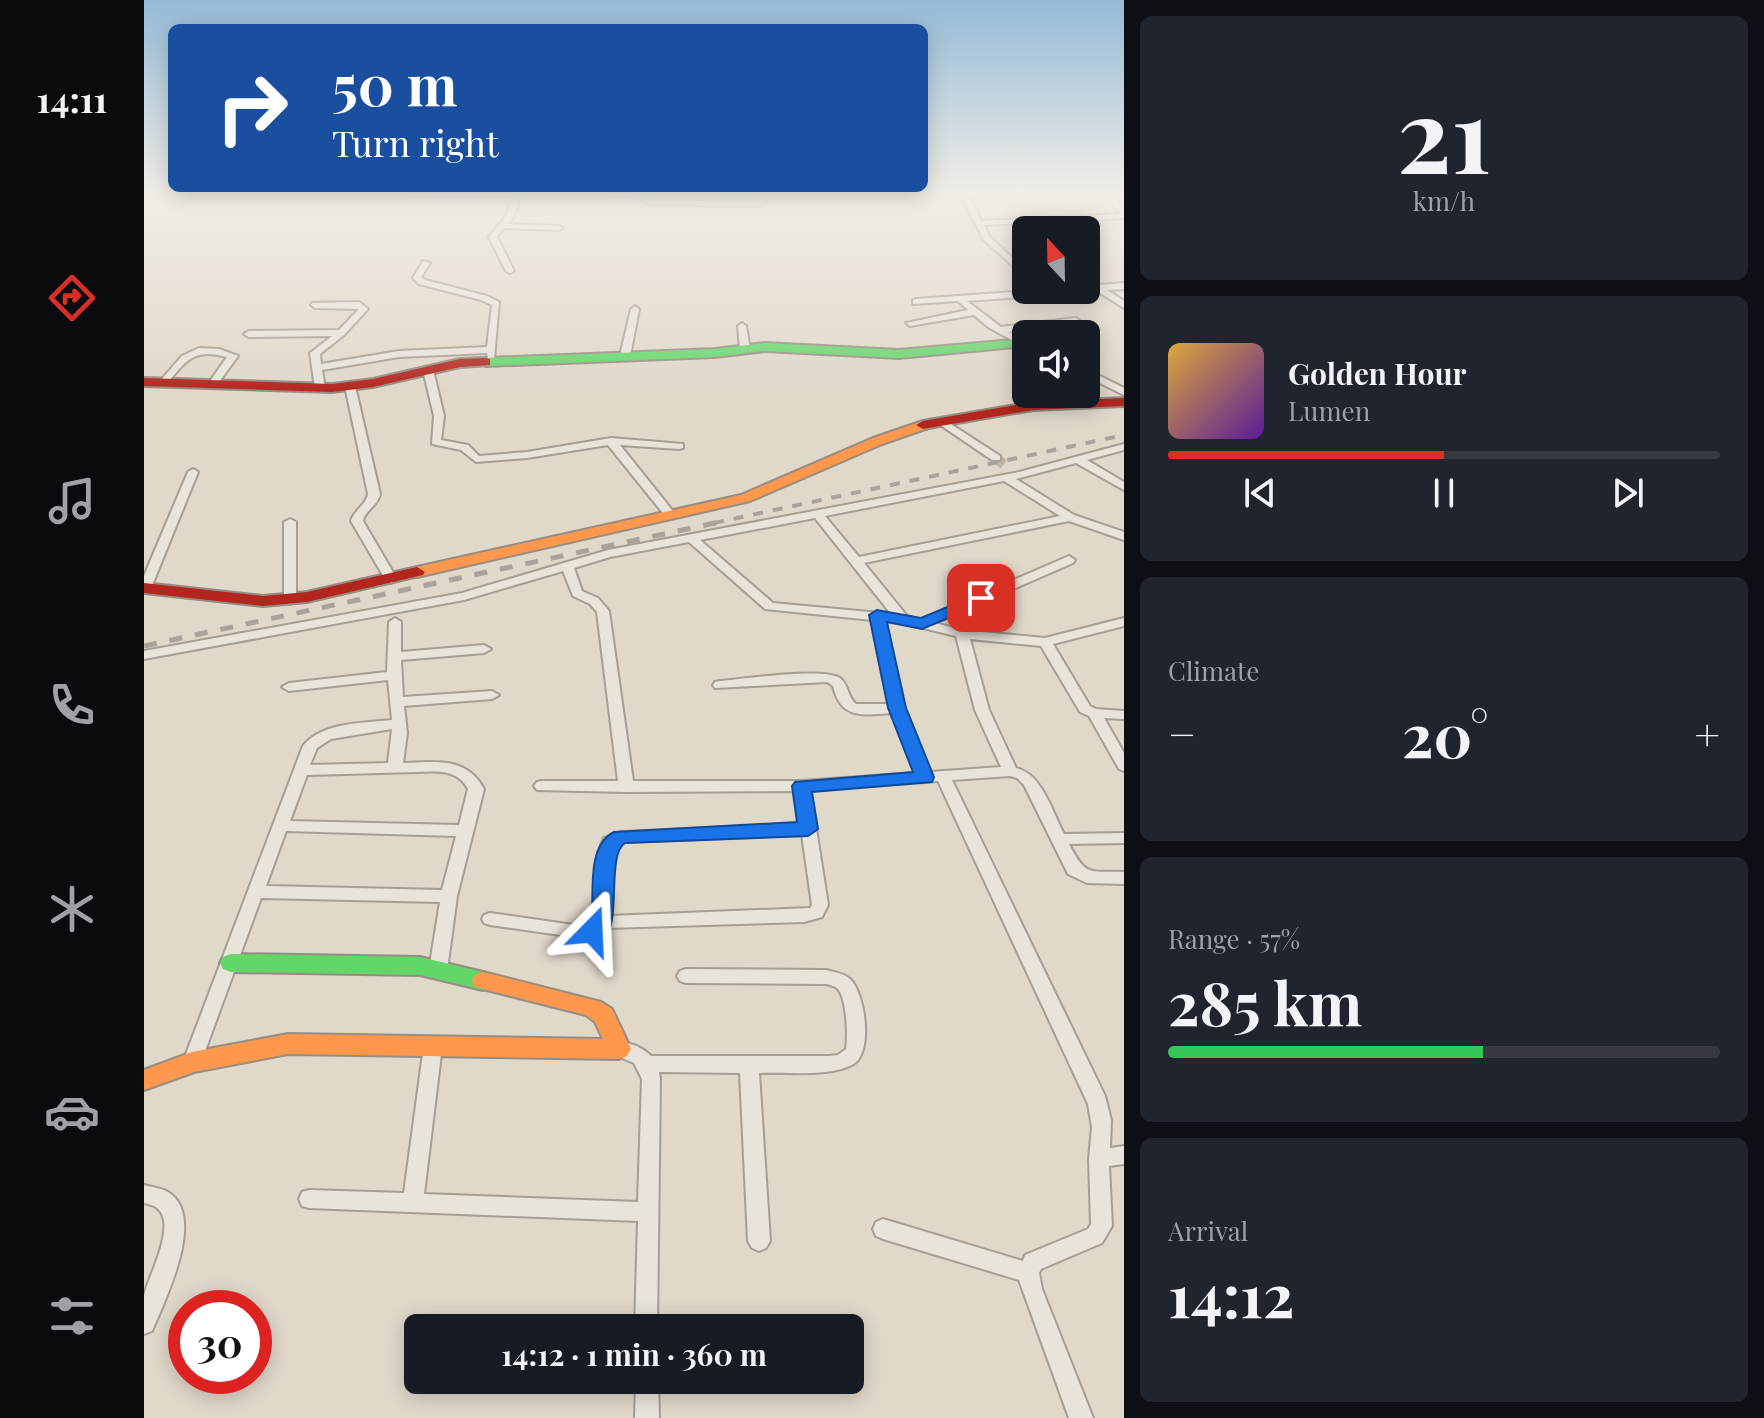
<!DOCTYPE html>
<html lang="en">
<head>
<meta charset="utf-8">
<style>
  body { margin:0; font-family:"Playfair Display",serif; background:#20242c; color:#f1f3f6; height:100vh; display:flex; flex-direction:column; font-size:30px; white-space:nowrap }
  * { box-sizing:border-box; margin:0 }
  p { font-size:26px; color:#9ea1a6 }
  .icon { flex:none; width:44px; height:44px; fill:none; stroke:currentColor; stroke-width:2; stroke-linecap:round; stroke-linejoin:round }
  .map { position:relative; flex:1; overflow:hidden }
  .sheet { display:flex; flex-direction:column; gap:16px; padding:16px; background:#0d0f14; width:640px }
  .sheet>* { flex:none }
  .banner { position:absolute; left:24px; top:24px; width:760px; height:168px; border-radius:12px; box-shadow:0 4px 20px #0003; background:#1a4fa0; color:#fff; overflow:hidden }
  .needle { width:52px; rotate:338deg }
  .buttons { position:absolute; left:868px; top:216px; display:grid; gap:16px }
  .buttons a { display:grid; place-items:center; width:88px; height:88px; border-radius:12px; background:#171b24; box-shadow:0 4px 20px #0003; font-size:40px }
  .speed { position:absolute; left:24px; top:1290px; display:flex; gap:16px; font-size:40px; font-weight:700; text-align:center }
  .speed>* { display:grid; place-content:center; width:104px; height:104px; border-radius:50%; background:#171b24; box-shadow:0 4px 20px #0003; line-height:1 }
  .speed .limit { border:12px solid #d22; background:#fff; color:#111 }
  .pin { position:absolute; display:grid; place-items:center; width:68px; height:68px; color:#fff; margin:-34px; border-radius:16px; box-shadow:0 4px 12px #0006 }
  .me { position:absolute; width:88px; margin:-44px; rotate:21deg; stroke-linejoin:round; filter:drop-shadow(0 0 6px #0008) }
  .turn { display:flex; align-items:center; gap:28px; height:168px; padding:0 32px; font-size:36px }
  .turn .icon { width:104px; height:104px; stroke-width:2.5 }
  .turn b { display:block; font-size:56px; line-height:68px }
  .big { font-size:60px; font-weight:700; line-height:1.1 }
  .sheet .card { flex:1; display:flex; flex-direction:column; justify-content:center; gap:12px; min-width:0; padding:0 28px; border-radius:12px; background:#20242c }
  .sheet .dial { align-items:center; gap:0 }
  .dial b { font-size:104px; line-height:1 }
  .song { display:flex; align-items:center; gap:24px }
  .cover { width:96px; height:96px; border-radius:12px; background:linear-gradient(135deg,hsl(40 70% 55%),hsl(270 70% 35%)) }
  .played { height:8px; border-radius:4px; background:linear-gradient(90deg,#d93025 50%,#363941 50%) }
  .keys { display:flex; justify-content:space-around; direction:ltr }
  .heat { display:flex; justify-content:space-between; align-items:center; font-size:44px; direction:ltr }
  .charge { height:12px; border-radius:6px; background:linear-gradient(90deg,#34c759 57%,#363941 0) }
  .trip { position:absolute; left:260px; top:1314px; width:460px; height:80px; border-radius:12px; background:#171b24; box-shadow:0 4px 20px #0003; font-weight:700; line-height:80px; text-align:center }
  main { display:flex; flex:1; min-height:0 }
  .dock { display:flex; flex-direction:column; width:144px; justify-content:space-around; align-items:center; background:#090b0e; color:#9ea1a6 }
  .dock .icon { width:56px; height:56px }
  .dock .current { color:#d93025 }
  .dock b { font-size:36px; color:#f1f3f6 }
  .map>svg:first-child { display:block }
  .lines { fill:none; stroke-linecap:round; stroke-linejoin:round }
  .street-tunnel { stroke:#bdb4a7; stroke-width:10; stroke-dasharray:10 5; stroke-linecap:butt }
  .street-casing { stroke:#a59e93; stroke-width:4 }
  .fast-casing { stroke:#958d83; stroke-width:4 }
  .slow-casing { stroke:#958d83; stroke-width:4 }
  .jam-casing { stroke:#958d83; stroke-width:4 }
  .street { fill:#e8e4da; fill-rule:evenodd }
  .fast { fill:#63d668; fill-rule:evenodd }
  .slow { fill:#ff974d; fill-rule:evenodd }
  .jam { fill:#b3261e; fill-rule:evenodd }
  .rail-far1 { stroke:#a8a39b; stroke-width:4; stroke-dasharray:10 10; stroke-linecap:butt }
  .rail { stroke:#a8a39b; stroke-width:5; stroke-dasharray:13 13; stroke-linecap:butt }
  .route { fill:#1a73e8; stroke:#114b97; stroke-width:2 }
</style>
</head>
<body>
<main>
<nav class="dock">
<b>14:11</b>
<svg class="icon current" aria-label="directions" viewBox="0 0 24 24"><path d="M12 3l9 9-9 9-9-9zM9 14v-3h6M13 9l2 2-2 2"/></svg>
<svg class="icon" aria-label="music" viewBox="0 0 24 24"><path d="M9 18V5l10-2v13"/><circle cx="6" cy="18" r="3"/><circle cx="16" cy="16" r="3"/></svg>
<svg class="icon" aria-label="phone" viewBox="0 0 24 24"><path d="M5 4h4l2 5-3 2q2 4 5 5l2-3 5 2v4C11 20 4 13 5 4z"/></svg>
<svg class="icon" aria-label="climate" viewBox="0 0 24 24"><path d="M12 3v18M4 7l16 10M4 17L20 7"/></svg>
<svg class="icon" aria-label="car" viewBox="0 0 24 24"><path d="M5 17H2v-5l4-1 3-4h7l3 4 3 1v5h-3M9 17h6M6 11h13"/><circle cx="7" cy="17" r="2"/><circle cx="17" cy="17" r="2"/></svg>
<svg class="icon" aria-label="filters" viewBox="0 0 24 24"><path d="M4 7h16M4 17h16"/><circle cx="9" cy="7" r="2"/><circle cx="15" cy="17" r="2"/></svg>
</nav>
<div class="map">
<svg width="980" height="1418" viewBox="0 0 980 1418">
  <rect width="100%" height="100%" fill="#e0d8c9"/>
  <g class="lines">
    <path class="street-tunnel" d="M852,458L862,466"/>
    <defs>
      <path id="street" d="M377,194L370,216L364,224L415,226L419,228L415,230L360,228L353,237L370,271L366,273L362,271L345,237L362,216L369,196L264,197L260,195Z
        M444,194H498L506,200L613,202L615,200L614,194H622L623,201L614,206L504,204L492,197Z
        M811,194C827,194 831,208 837,221L977,214L960,194H967L980,208V218L840,225L845,236L882,271V278L839,239L821,203Z
        M279,261L286,263L277,277L281,280L343,296L355,302L350,359H344L343,353L255,357L178,370L181,388L176,391L171,388L166,353L188,336L105,337L100,334L105,331L195,330L215,309L171,308L167,305L168,303L215,302L224,309L200,335L176,354L177,364L255,351L343,347L348,305L337,300L275,284L269,278Z
        M980,283V289L963,290L980,301V308L953,291L938,290H942V286Z
        M898,290H936L932,293L823,301L857,327L932,318L936,321L932,324L865,332L882,341V348L844,327L830,315L766,326L762,323L824,310L814,301L769,304V300L772,299Z
        M491,306L495,309L486,356L481,359L476,356L487,309Z
        M598,323L602,326L606,349L601,352L596,349L594,326Z
        M55,348L75,349L94,356L72,386L64,384L83,357C50,348 42,360 22,385H16V381L38,356Z
        M281,368L289,370L300,416L297,440L324,445L335,456L383,452L467,438L539,444V448L535,449L476,445L532,515L526,518L522,517L464,445L383,458L332,462L317,450L288,444L290,416L279,370Z
        M942,369L980,388V395L942,376Z
        M206,383L211,386L236,494C234,506 221,510 219,521L253,579L247,583L241,579L207,521C210,510 222,505 224,494L201,386Z
        M799,419L856,456V460H848L795,424V420Z
        M980,444V450L943,460L980,482V490L932,463L872,479L930,515L980,532V540L925,521L720,563L763,616L777,620L925,556L931,560L929,563L791,623L818,630L901,638L980,618V626L909,644L946,706L952,709L980,711V719L960,718L980,753V771L975,769L945,716L936,712L897,646L826,639L845,710L872,768C898,774 908,811 920,834L980,833V843L925,844C942,877 945,871 980,872V884L943,883L924,874L880,785L873,778L866,776L808,780L961,1096L967,1120L966,1148L980,1146V1164L965,1166L968,1226L958,1243L897,1269L895,1273L898,1289L949,1418H925L875,1280L739,1239L732,1236L729,1229L732,1222L739,1219L879,1261L881,1255L944,1229L947,1224L945,1159L948,1127L944,1104L794,781L666,790L684,905L678,917L660,922L464,928L462,932L437,938L346,925L340,923L338,919L340,915L346,913L437,926L448,923L454,853L460,838L477,832L656,824L651,791L482,792L393,790L390,786L393,782L398,781H474L453,612L446,604L429,596L419,571L320,600L0,659V651L318,593L464,550L875,472ZM860,481L916,516L715,557L681,516ZM671,518L747,614L629,603L556,540ZM545,542L621,609L728,620L745,704H712C703,697 705,685 696,678C680,667 599,679 576,681L571,682L569,685L571,688L683,682L689,686C697,720 719,715 748,713L772,773L658,781H489L465,611L454,598L438,591L430,568L466,557ZM741,621L758,623L812,636L831,710L857,767L786,772L760,708ZM658,835L668,905L666,908L465,916L470,853L473,845L479,842Z
        M49,469L54,472L7,588L0,591V576L44,472Z
        M146,519L152,522V600L146,604L140,600V522Z
        M251,618L257,622V652L340,645L347,649L340,653L257,660L259,697L348,691L355,695L348,699L260,706L263,733L259,763C291,762 322,756 340,789L313,896L303,970L300,975L294,977L288,975L285,970L296,902L117,898L57,1062L55,1067L48,1070L41,1067L39,1062L159,746C178,722 219,723 248,720L244,680L145,691L138,687L145,683L243,672L245,622ZM248,729L244,763L166,765L173,748L187,739ZM273,772C292,771 314,769 324,789L315,825L146,821L163,775ZM142,831L312,836L298,890L122,886Z
        M542,969L682,970C689,972 700,973 706,979C721,993 730,1054 708,1065C684,1077 642,1072 615,1073L626,1241L622,1248L615,1251L608,1248L604,1241L596,1073L515,1072L516,1079L513,1328H491L494,1221L165,1208L158,1206L155,1199L158,1192L165,1190L260,1193L280,1046L282,1041L289,1039L296,1041L298,1046L280,1194L494,1202L498,1079L490,1063L468,1054L466,1049L468,1044C481,1039 498,1047 507,1056H685L694,1055L702,1049C704,1035 703,1000 694,989C691,986 686,985 682,984L542,983L536,981L533,976L536,971Z
        M0,1185C7,1187 17,1188 24,1192C63,1216 21,1300 8,1331L0,1334C0,1322 0,1307 0,1296C4,1276 35,1223 12,1207C11,1206 1,1203 0,1203Z
        M492,1380H514L515,1418H491Z"/>
      <path id="fast" d="M879,339L882,340V346L755,358L621,351L571,357L342,366L336,362L342,358L571,349L621,343L755,350Z
        M87,954L276,957L339,972L347,975L350,981L347,987L339,990L276,975L87,972L79,969L76,963L79,957Z"/>
      <path id="slow" d="M779,421L784,422V428L738,444L606,501L273,577L265,572L273,567L597,495L729,438Z
        M339,972L457,1002L468,1009L487,1049L483,1056L475,1059L144,1054L50,1072L0,1090V1070L48,1052L144,1034L459,1039L451,1022L442,1015L331,987L328,981L331,975Z"/>
      <path id="jam" d="M342,358L346,359V365L316,367L229,387L188,392L0,386V378L188,384L229,379L316,359Z
        M980,398V406L889,410L779,429L772,425L779,421L889,402Z
        M273,567L281,572L279,575L163,602L119,606L0,593V583L119,596L163,592Z"/>
    </defs>
    <use href="#street" class="street-casing"/>
    <use href="#fast" class="fast-casing"/>
    <use href="#slow" class="slow-casing"/>
    <use href="#jam" class="jam-casing"/>
    <use href="#street" class="street"/>
    <use href="#fast" class="fast"/>
    <use href="#slow" class="slow"/>
    <use href="#jam" class="jam"/>
    <path class="rail-far1" d="M570,523L980,435"/>
    <path class="rail" d="M0,646L580,521"/>
  </g>
  <linearGradient id="sky" x2="0" y2="1"><stop stop-color="#93bad6"/><stop offset="0.49" stop-color="#f1ede7"/><stop offset="1" stop-color="#f1ede7" stop-opacity="0"/></linearGradient>
  <rect width="980" height="393" fill="url(#sky)"/>
  <path class="route" d="M837,593L843,595V602L778,629L743,622L762,708L790,777L788,782L668,792L674,829L664,836L481,843C464,853 475,913 464,933L448,939L440,937L437,931L440,925L448,922C450,894 442,846 470,832L653,822L648,786L651,782L769,772L744,708L725,615L733,610L777,618Z"/>
</svg>
<div class="buttons">
<a><svg class="needle" viewBox="-14 -14 28 28"><path d="M0-13l5 13h-10z" fill="#e53935"/><path d="M0 13l5-13h-10z" fill="#9ea1a6"/></svg></a>
<a><svg class="icon" aria-label="sound" viewBox="0 0 24 24"><path d="M4 9h4l5-4v14l-5-4H4zM17 9q2 3 0 6"/></svg></a>
</div>
<div class="speed"><div class="limit">30</div></div>
<div class="pin" style="left:837px;top:598px;background:#d93025"><svg class="icon" aria-label="arrive" viewBox="0 0 24 24"><path d="M6 21V4h12l-3 4 3 4H6"/></svg></div>
<svg class="me" style="left:448px;top:931px" viewBox="-20 -20 40 40"><path d="M0-17L14 15 0 8-14 15z" fill="#1a73e8" stroke="#fff" stroke-width="4"/></svg>
<div class="trip">14:12 · 1 min · 360 m</div>
<div class="banner">
<div class="turn"><svg class="icon" aria-label="right" viewBox="0 0 24 24"><path d="M7 20v-9h11M14 6l5 5-5 5"/></svg><div><b>50 m</b>Turn right</div></div>
</div>
</div>
<section class="sheet">
<div class="card dial"><b>21</b><p>km/h</p></div>
<div class="card">
<div class="song"><i class="cover"></i><div><b>Golden Hour</b><p>Lumen</p></div></div>
<div class="played"></div>
<div class="keys"><svg class="icon" aria-label="previous" viewBox="0 0 24 24"><path d="M18 5L8 12l10 7zM5 5v14"/></svg><svg class="icon" aria-label="pause" viewBox="0 0 24 24"><path d="M8 5v14M16 5v14"/></svg><svg class="icon" aria-label="next" viewBox="0 0 24 24"><path d="M6 5l10 7-10 7zM19 5v14"/></svg></div>
</div>
<div class="card"><p>Climate</p>
<div class="heat"><a>−</a><b class="big">20°</b><a>+</a></div>
</div>
<div class="card"><p>Range · 57%</p><b class="big">285 km</b><div class="charge"></div></div>
<div class="card"><p>Arrival</p><b class="big">14:12</b></div>
</section>
</main>
</body>
</html>
